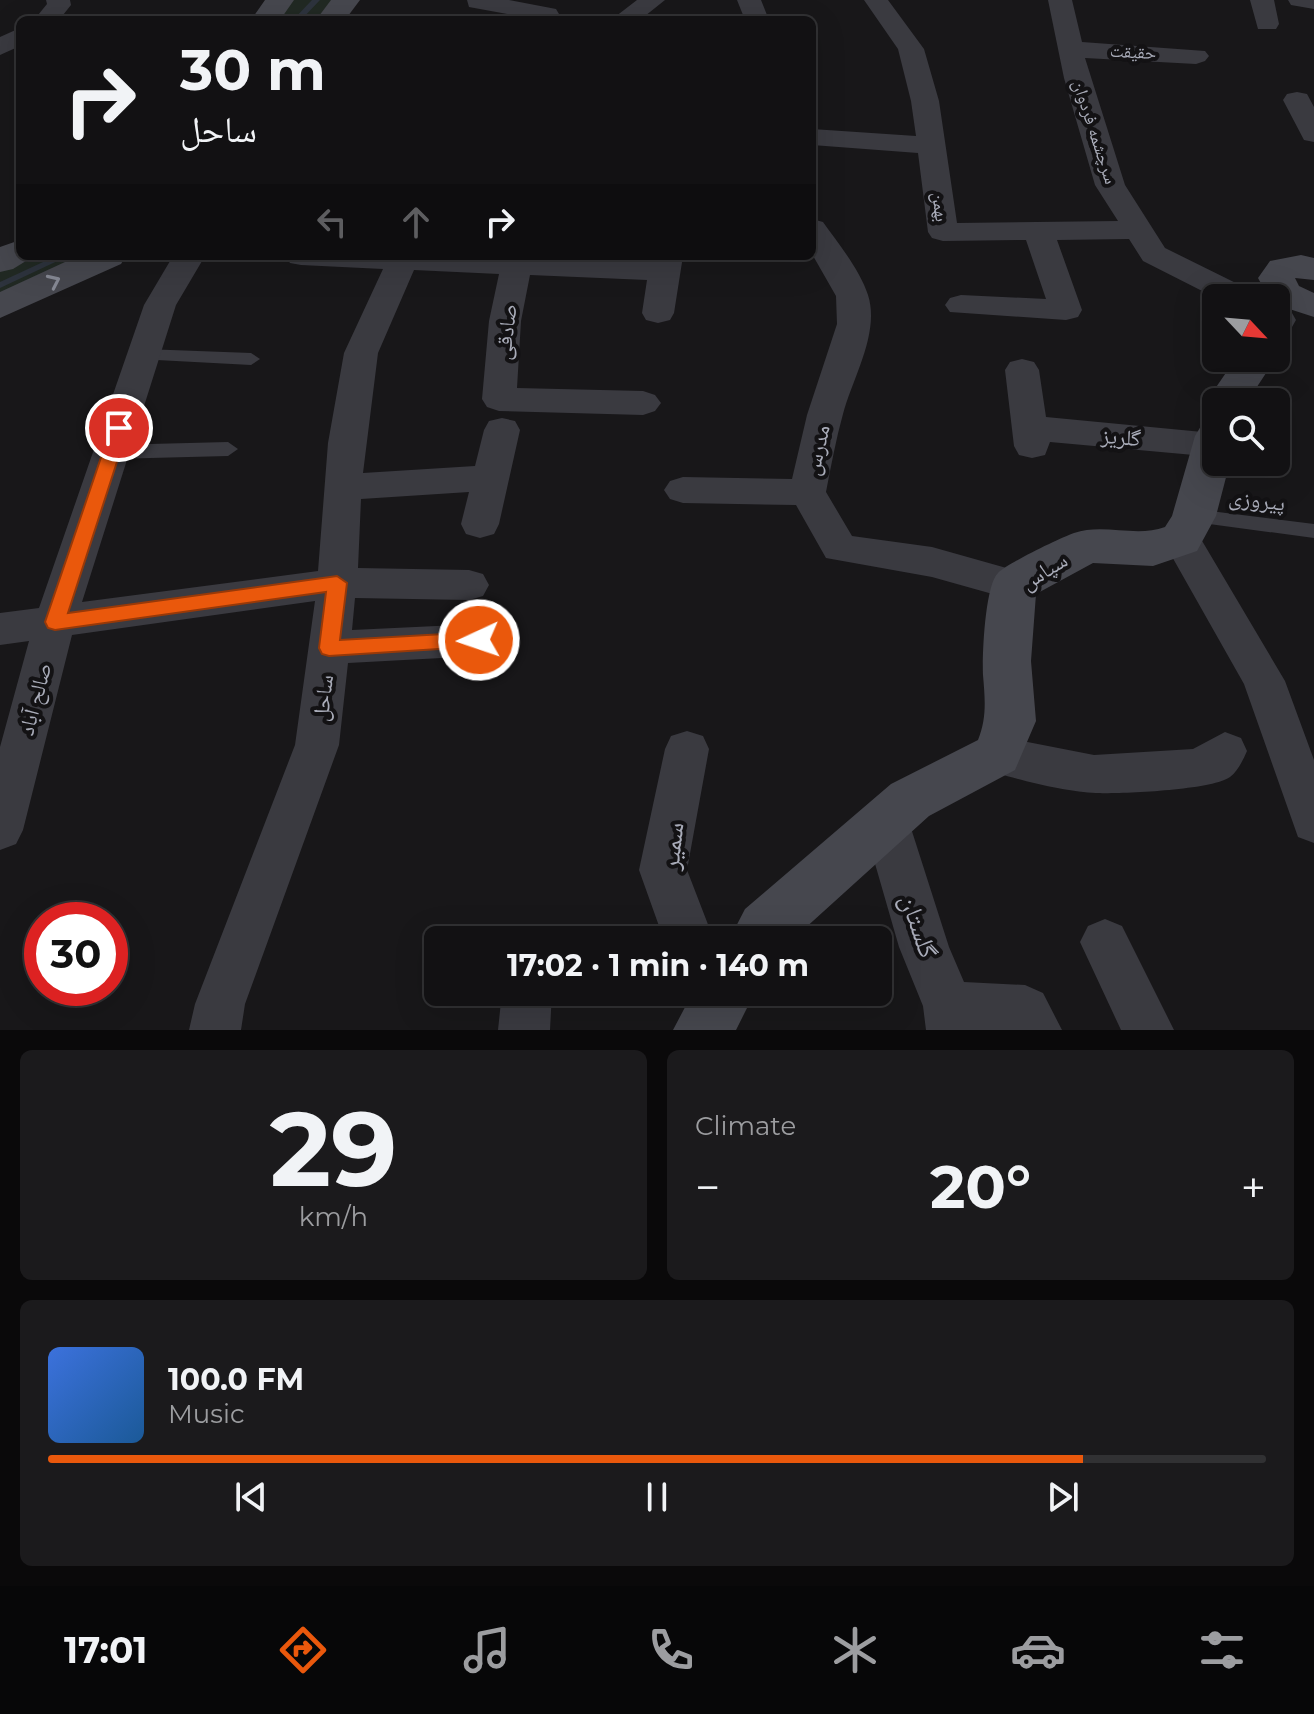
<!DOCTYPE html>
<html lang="en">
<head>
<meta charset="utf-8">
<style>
  body { margin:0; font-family:Montserrat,"Noto Naskh Arabic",sans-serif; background:#1b1a1c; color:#f1f3f6; height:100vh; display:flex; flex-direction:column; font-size:30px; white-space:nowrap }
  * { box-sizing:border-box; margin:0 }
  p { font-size:26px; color:#9c9da0 }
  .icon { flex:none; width:44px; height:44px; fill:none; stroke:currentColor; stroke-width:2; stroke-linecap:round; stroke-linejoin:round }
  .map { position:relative; height:1030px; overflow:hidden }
  .details { display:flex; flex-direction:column; gap:20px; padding:20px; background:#0a090a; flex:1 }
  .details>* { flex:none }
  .banner { position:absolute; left:16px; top:16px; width:800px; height:244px; border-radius:12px; box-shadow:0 8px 32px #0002,0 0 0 2px #313133; background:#121113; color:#f1f3f6; overflow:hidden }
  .needle { width:52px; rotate:116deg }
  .fabs { position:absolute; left:1202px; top:284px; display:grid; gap:16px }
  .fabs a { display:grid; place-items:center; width:88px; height:88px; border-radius:12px; background:#121113; box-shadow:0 8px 32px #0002,0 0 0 2px #313133; font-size:40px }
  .speed { position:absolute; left:24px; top:902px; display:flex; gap:16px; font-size:40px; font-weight:700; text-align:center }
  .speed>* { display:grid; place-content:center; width:104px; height:104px; border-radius:50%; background:#121113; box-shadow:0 8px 32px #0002,0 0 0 2px #313133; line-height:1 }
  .speed .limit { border:12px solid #d22; background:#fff; color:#111 }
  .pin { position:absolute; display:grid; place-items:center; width:68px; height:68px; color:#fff; margin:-34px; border:4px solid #fff; border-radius:50%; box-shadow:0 2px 8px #0007 }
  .me { position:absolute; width:88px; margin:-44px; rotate:267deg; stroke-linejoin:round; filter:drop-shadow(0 0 6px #0008) }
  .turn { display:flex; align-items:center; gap:28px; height:168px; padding:0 32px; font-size:36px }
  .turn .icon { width:104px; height:104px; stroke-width:2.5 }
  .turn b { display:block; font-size:56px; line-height:68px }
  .lanes { display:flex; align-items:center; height:76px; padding:0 32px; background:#0003; justify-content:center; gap:40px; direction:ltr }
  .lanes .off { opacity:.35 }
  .big { font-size:60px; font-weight:700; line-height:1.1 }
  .details .widget { flex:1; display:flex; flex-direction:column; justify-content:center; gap:12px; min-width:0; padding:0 28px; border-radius:12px; background:#1b1a1c }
  .details .dial { align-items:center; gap:0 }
  .dial b { font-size:104px; line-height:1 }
  .song { display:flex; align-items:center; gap:24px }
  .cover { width:96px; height:96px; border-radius:12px; background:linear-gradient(135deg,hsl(220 70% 55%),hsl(210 70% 35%)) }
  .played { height:8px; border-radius:4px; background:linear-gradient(90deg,#ea580c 85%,#313133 85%) }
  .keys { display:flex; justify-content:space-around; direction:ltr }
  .heat { display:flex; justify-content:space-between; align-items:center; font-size:44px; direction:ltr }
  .details .tiles { flex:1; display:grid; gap:20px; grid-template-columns:1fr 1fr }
  .widget:last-child { grid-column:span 2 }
  .trip { position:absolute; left:424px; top:926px; width:468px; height:80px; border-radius:12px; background:#121113; box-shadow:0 8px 32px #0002,0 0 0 2px #313133; font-weight:700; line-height:80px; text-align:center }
  .tabs { display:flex; height:128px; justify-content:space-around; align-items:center; background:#070708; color:#9c9da0 }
  .tabs .icon { width:56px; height:56px }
  .tabs .selected { color:#ea580c }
  .tabs b { font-size:36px; color:#f1f3f6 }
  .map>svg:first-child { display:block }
  .green { fill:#212923 }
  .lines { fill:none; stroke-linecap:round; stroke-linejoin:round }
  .stream { fill:#2d333d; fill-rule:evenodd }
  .lane { fill:#3a3a40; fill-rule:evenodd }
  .street { fill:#3a3a40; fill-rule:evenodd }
  .secondary { fill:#46474e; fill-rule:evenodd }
  .oneway { stroke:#868994 }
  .route { fill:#ea580c; stroke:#983908; stroke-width:2 }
  .labels { text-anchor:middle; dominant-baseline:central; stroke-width:8; stroke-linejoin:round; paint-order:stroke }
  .far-street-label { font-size:18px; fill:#a9acb9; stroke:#131214 }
  .street-label { font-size:22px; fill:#a9acb9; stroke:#131214 }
  .near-street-label { font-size:26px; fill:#a9acb9; stroke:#131214 }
</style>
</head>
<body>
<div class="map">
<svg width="1314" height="1030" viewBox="0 0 1314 1030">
  <rect width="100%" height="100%" fill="#181719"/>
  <path class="green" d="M290,0H334L316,20H274Z
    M30,256H87L0,296V271Z"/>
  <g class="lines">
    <path class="stream" d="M312,0H320L301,20H293Z
      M56,256H68L0,288V282Z"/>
    <path class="lane" d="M144,349L251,353L260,359L251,365L138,359L135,355L138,351Z
      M228,442L238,449L228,456L111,459L101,452L111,445Z
      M1194,509L1314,524V538L1187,521L1184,516L1187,511Z"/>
    <path class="street" d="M46,0H70L71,5L59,20H34L47,4Z
      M467,0H509L556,9L559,14L556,19L539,20L469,7Z
      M637,0H665L640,20H611Z
      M737,0H761L769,20H745Z
      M864,0H888L924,49L939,101L957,223L1118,221L1095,185L1064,78L1048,0H1072L1082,42L1205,51L1209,56L1205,61L1196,64L1085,58L1125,185L1165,248L1252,291L1257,298H1216L1143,261L1129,239L1057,240L1082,310L1078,317L1066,320L950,312L945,305L950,298L961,295L1046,299L1026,240L943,241L932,238L928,232L918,153L812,145V129L916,136L911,101L898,49Z
      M1250,0H1274L1279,24L1276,29H1258Z
      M1288,0H1314V9L1291,5Z
      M20,28V46L0,55V37Z
      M1297,92L1307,94L1314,107V142L1304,140L1283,100L1287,94Z
      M812,219L823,222C838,243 860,270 868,295C880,333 853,377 843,414C836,439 831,466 826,492L852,536L932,547L1028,574L1034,585L1028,596L1014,600L932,577L826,558L796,505L683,503L670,499L664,490L670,481L683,477L792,479L807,415L837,324L836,296L812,254Z
      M173,256H205L176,305L82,602L318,571L328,443L344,353L383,269L301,265L290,263L285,256H531L651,261V256H683L674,313L670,320L658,323L646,320L642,313L647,280L530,275L521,321L517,388L643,391L655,395L661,403L655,411L643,415L499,411L487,407L482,399L489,321L499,274L414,270L378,353L363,473L475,466L484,430L489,421L502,418L515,421L520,430L499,524L494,534L480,538L466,534L461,524L469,492L361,499L358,568L469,570L483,574L489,585L483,596L469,600L355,598L352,630L479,624L494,629L500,640L494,651L479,656L348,663L339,745L245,1004L241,1030H189L195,1004L295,745L315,601L72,635L23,830L16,844L0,850V747L29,641L0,645V613L39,608L144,305Z
      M1276,308L1292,313L1296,320L1292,327L1276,329Z
      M1022,359L1034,362L1039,370L1046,417L1213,433H1216V457L1050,442L1045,455L1032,458L1019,455L1014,446L1005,370L1010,362Z
      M1181,525L1195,529L1285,681L1314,760V843L1298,837L1244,684L1162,539L1167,529Z
      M687,731L703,736L709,749L687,870L714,940H664L639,870L665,749L671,736Z
      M1225,732L1241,738L1247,751C1243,760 1238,771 1230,777C1213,790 1121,794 1096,793C1066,792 1010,778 981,768L975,755L981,742L997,736L1094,755L1193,749Z
      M886,802L902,808L909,822L949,947L964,982L1025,985L1043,993L1062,1030H926L923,1006L899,947L863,822L870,808Z
      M1105,919L1122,926L1174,1030H1121L1080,942L1088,926Z
      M502,992H552L550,1030H498Z"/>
    <path class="secondary" d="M265,0H294L280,20H251Z
      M331,0H360L345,20H316Z
      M20,240V256H34L13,269L0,272V247Z
      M1301,255L1314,258V280L1295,278L1299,286L1314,293V317L1277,305L1276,298H1269L1258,278L1270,261Z
      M78,256H126L121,264L0,318V292Z
      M1236,358H1276L1247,402H1216V413L1212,411L1206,402Z
      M1216,422V462H1230L1216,516L1197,551L1153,566L1093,563L1036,594L1031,661L1036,721L1015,770L929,816L792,940H729L745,909L891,784L978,740C987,718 985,699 983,675C982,656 985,585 998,573C1008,563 1060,538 1074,533C1104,523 1136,538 1165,527L1172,516L1195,436L1201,426Z
      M693,992H755L736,1030H673Z"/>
  </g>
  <defs><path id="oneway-chevron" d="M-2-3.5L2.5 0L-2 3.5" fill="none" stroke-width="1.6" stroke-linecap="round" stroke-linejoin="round" transform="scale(2)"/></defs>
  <use class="oneway" href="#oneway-chevron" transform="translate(54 281) rotate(-25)"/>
  <path class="route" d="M119,422L128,428L68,613L337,576L347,583L340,640L479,632L486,635L489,640L486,646L329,656L322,654L319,648L326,592L55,630L48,628L45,622L111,428Z"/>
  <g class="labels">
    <g class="far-street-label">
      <text transform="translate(1133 52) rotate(3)">حقیقت</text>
      <text transform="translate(1095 132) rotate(72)">سرچشمه فردوان</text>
      <text transform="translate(940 207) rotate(83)">بهمن</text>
    </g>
    <g class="street-label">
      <text transform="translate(506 332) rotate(-83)">صادقی</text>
      <text transform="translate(1121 437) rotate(5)">گلریز</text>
      <text transform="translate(817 450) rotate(-77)">مدرس</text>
      <text transform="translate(1257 500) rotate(7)">پیروزی</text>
      <text transform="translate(1044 571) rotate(-32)">سپاس</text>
      <text transform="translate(323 698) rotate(-83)">ساحل</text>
      <text transform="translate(35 699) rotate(-75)">صالح آباد</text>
    </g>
    <g class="near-street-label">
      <text transform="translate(672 846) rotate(-84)">سمیر</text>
      <text transform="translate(919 926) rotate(71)">گلستان</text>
    </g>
  </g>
</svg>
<div class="fabs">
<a><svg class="needle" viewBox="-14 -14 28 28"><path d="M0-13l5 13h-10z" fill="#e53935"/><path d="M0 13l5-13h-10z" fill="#9c9da0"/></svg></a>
<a><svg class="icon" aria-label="search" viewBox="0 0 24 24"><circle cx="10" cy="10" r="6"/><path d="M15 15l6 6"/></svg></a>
</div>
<div class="speed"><div class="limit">30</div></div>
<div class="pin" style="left:119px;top:428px;background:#d93025"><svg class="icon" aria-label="arrive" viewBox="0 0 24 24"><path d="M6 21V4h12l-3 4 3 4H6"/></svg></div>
<svg class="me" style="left:479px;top:640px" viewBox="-20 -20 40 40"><circle r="17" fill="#ea580c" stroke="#fff" stroke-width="3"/><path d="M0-11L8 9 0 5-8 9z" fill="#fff"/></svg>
<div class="trip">17:02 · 1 min · 140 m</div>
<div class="banner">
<div class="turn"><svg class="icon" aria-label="right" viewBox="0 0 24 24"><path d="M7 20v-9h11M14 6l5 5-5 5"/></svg><div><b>30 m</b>ساحل</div></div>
<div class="lanes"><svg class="icon off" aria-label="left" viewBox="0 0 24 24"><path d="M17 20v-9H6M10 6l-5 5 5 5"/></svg><svg class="icon off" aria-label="ahead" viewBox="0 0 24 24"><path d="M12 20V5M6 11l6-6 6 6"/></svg><svg class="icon" aria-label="right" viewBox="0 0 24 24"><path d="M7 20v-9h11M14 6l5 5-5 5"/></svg></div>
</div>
</div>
<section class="details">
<div class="tiles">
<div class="widget dial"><b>29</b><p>km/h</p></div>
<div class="widget"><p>Climate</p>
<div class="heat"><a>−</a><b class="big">20°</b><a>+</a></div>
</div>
<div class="widget">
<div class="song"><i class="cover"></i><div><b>100.0 FM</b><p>Music</p></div></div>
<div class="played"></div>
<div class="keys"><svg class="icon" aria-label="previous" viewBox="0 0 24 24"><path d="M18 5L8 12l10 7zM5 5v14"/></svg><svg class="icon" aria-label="pause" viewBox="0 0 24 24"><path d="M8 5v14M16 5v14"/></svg><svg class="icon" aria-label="next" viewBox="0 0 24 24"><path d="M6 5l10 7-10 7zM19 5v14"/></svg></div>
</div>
</div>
</section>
<nav class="tabs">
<b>17:01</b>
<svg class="icon selected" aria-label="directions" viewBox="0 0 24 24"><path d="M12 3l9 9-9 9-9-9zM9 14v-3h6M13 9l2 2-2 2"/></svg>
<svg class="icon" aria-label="music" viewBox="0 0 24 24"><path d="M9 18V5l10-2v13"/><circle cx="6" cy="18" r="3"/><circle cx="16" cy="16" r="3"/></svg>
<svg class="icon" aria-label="phone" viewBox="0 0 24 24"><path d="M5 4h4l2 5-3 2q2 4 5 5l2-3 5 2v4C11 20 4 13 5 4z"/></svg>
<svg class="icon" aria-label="climate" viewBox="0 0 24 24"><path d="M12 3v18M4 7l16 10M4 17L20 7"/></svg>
<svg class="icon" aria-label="car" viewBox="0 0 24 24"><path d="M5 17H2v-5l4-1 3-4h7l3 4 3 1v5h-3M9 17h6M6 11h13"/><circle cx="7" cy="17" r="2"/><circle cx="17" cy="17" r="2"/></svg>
<svg class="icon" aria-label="filters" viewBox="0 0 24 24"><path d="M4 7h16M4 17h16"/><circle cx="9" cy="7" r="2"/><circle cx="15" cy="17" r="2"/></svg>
</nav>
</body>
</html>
